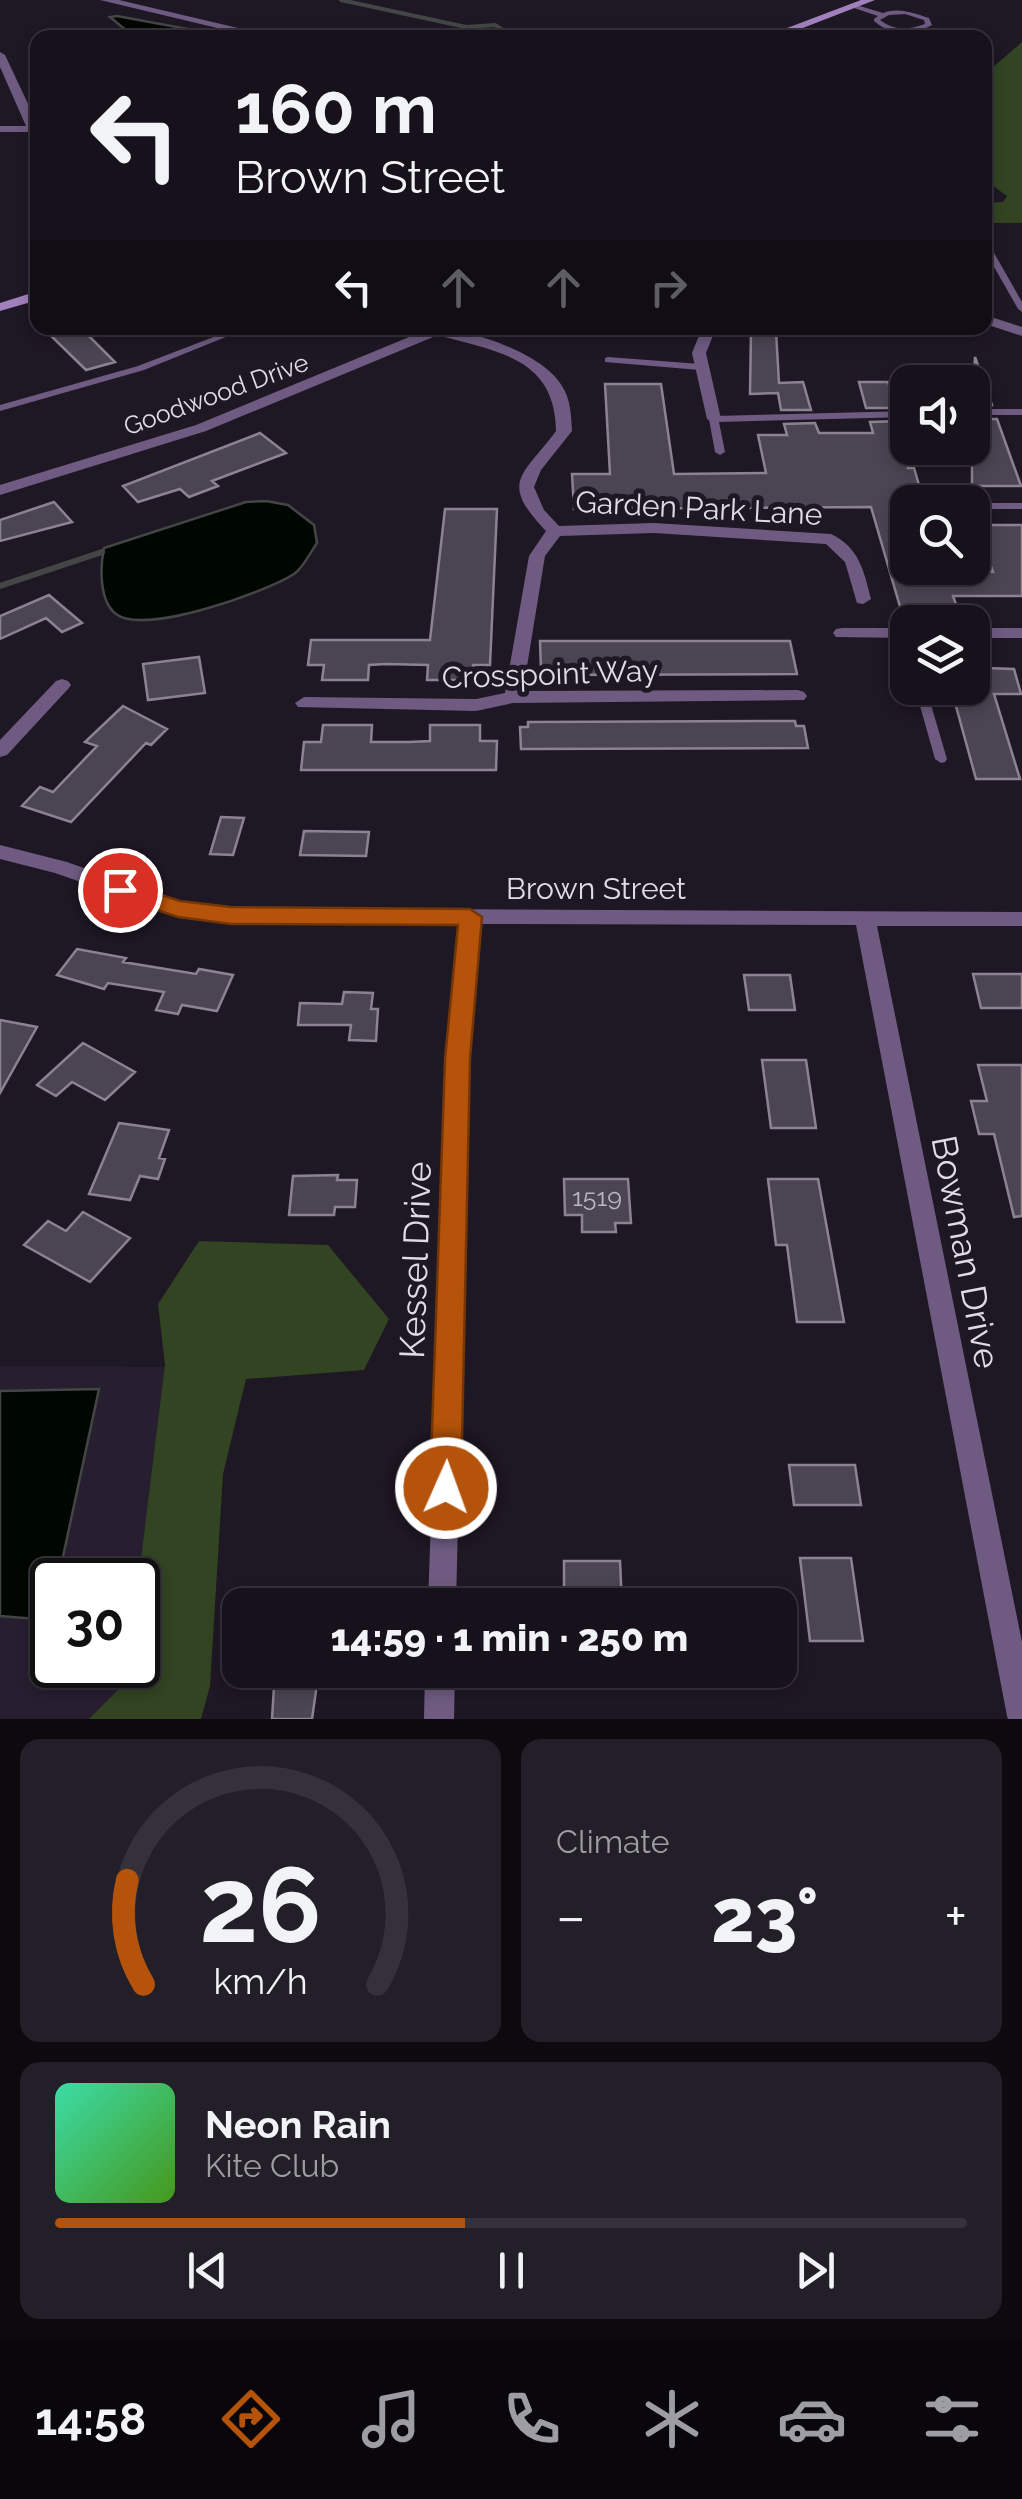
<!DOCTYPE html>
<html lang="en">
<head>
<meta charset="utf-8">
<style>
  body { margin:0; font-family:Raleway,sans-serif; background:#231f28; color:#f1f3f6; height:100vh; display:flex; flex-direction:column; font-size:38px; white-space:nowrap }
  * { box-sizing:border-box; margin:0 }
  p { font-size:32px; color:#9e9da3 }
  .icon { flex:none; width:55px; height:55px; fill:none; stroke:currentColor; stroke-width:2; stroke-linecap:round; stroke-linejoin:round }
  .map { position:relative; height:1719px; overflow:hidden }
  .details { display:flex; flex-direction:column; gap:20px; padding:20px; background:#0c090f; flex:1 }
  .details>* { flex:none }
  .banner { position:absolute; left:30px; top:30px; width:962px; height:305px; border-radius:20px; box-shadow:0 5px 15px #0003,0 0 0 2px #35313a; background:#16111b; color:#f1f3f6; overflow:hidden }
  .buttons { position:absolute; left:890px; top:365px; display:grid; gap:20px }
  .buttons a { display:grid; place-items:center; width:100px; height:100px; border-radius:20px; background:#16111b; box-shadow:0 5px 15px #0003,0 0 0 2px #35313a; font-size:50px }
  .speed { position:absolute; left:30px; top:1558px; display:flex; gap:20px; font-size:50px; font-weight:700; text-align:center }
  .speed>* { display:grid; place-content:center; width:130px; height:130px; border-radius:50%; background:#16111b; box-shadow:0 5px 15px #0003,0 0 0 2px #35313a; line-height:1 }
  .speed .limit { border:5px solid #111; border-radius:15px; background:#fff; color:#111 }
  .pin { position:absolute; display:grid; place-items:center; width:85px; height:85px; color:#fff; margin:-42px; border:5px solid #fff; border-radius:50%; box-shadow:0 2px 10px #0007 }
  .me { position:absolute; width:110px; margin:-55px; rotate:2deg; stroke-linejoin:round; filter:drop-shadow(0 0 8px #0008) }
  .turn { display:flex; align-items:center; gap:35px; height:210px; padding:0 40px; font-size:45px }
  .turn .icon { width:130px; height:130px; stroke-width:2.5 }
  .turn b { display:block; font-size:70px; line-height:85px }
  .lanes { display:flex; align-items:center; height:95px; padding:0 40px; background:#0003; justify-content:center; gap:50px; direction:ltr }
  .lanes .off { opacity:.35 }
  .big { font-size:75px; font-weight:800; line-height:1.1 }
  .details .card { flex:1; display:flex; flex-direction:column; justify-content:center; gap:15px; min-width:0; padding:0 35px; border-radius:20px; background:#231f28 }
  .details .dial { align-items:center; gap:0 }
  .dial svg { height:260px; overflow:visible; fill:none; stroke:#35313a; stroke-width:7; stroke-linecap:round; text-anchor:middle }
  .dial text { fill:#f1f3f6; stroke:none }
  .song { display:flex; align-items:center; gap:30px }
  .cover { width:120px; height:120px; border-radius:15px; background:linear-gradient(135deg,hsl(160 70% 55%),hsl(100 70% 35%)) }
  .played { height:10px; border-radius:5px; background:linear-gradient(90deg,#b45309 45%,#35313a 45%) }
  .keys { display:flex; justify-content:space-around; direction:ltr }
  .heat { display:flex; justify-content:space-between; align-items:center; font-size:55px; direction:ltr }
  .details .tiles { flex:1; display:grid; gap:20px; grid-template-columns:1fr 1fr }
  .card:last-child { grid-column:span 2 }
  .trip { position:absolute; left:222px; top:1588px; width:575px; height:100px; border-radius:20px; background:#16111b; box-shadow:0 5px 15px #0003,0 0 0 2px #35313a; font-weight:800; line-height:100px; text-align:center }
  .menu { display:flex; height:160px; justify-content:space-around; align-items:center; background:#09070b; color:#9e9da3 }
  .menu .icon { width:70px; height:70px }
  .menu .on { color:#b45309 }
  .menu b { font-size:45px; color:#f1f3f6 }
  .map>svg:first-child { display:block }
  .built { fill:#271e30; fill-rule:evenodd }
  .green { fill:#324422 }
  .water { fill:#000600; stroke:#434644; stroke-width:2.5 }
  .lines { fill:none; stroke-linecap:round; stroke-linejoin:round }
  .stream-far1 { stroke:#434644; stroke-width:4 }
  .stream { stroke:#434644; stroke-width:6 }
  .building { fill:#4b4452; stroke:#8b8393; stroke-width:2.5 }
  .service { fill:#6f5b81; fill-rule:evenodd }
  .minor { fill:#6f5b81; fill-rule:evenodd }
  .secondary { fill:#a080bd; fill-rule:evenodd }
  .route { fill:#b45309; stroke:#753606; stroke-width:2.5 }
  .labels { text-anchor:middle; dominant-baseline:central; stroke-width:10; stroke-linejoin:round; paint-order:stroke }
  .far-street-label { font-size:25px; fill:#e0dce4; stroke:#1e1724 }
  .number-label { font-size:25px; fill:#bbb6c0 }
  .street-label { font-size:30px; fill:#e0dce4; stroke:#1e1724 }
  .near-street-label { font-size:35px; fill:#e0dce4; stroke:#1e1724 }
</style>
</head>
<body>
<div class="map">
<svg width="1022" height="1719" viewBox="0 0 1022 1719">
  <rect width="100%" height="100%" fill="#1e1724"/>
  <path class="built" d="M0,1366L188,1367L134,1719H0ZM52,1580H138V1665H52Z"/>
  <path class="green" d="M1022,42V223H985V203L1003,202L1007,196L985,180V74Z
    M199,1241L328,1245L389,1319L364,1370L246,1379L223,1474L210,1686L201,1719H89L125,1683L127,1665H138V1583L165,1365L158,1304Z"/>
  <path class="water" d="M117,16L231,37L133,36L110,17Z
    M266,501L288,505L314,525L317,543C310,553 303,568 294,574C266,592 144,636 116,614C99,601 100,567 104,548L246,502Z
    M99,1389L58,1580H52L49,1620L0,1616V1391Z"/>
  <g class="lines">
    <path class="stream-far1" d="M341,0L466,27L495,25L503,30"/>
    <path class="stream" d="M0,586L102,552"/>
  </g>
  <path class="building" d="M43,328H81L115,362L86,370Z
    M751,330L776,331L779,383L803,382L811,410H781L778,393L750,394Z
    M975,357L992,405H972Z
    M859,382H888L897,408H866Z
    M605,384H661L674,474L766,473L758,435H787L784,424L815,423L819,433H873L870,422L901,421L908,430V468H914L924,502H908V568L993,572L976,525H1022V596H953L958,610H901L871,507L574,509L572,474H610Z
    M972,419H997L1021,486H972Z
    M260,433L286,453L212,481L218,486L189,497L180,489L138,502L123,486Z
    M54,502L72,522L0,541V520Z
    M445,509H497L490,665H473V680H427L428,665L386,664L369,665L368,680H322L324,665H308L311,640H430Z
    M49,595L82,623L62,632L46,618L0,639V616Z
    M540,641H790L797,674L550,675V670H541Z
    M972,642H978L986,668L1014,669L1021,694H994L1020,779H976L951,688H972Z
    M199,657L205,693L148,700L143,664Z
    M123,706L167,729L151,745L146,743L71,822L22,806L40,787L53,792L97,746L85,742Z
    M795,721L796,726H804L808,748L521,749L520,727H528V722Z
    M323,725H372L371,742H409L430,741V725H480V741H497L496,770H301L304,742H321Z
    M221,817L244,818L233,855L210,854Z
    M304,831L369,832L366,856L300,855Z
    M77,949L126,958L123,962L196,974L199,969L233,975L217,1011L182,1005L178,1014L156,1010L164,992L108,983L104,989L57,975Z
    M973,974H1022V1008H981Z
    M744,975H790L795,1010H749Z
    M344,992L373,993L371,1009H378L376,1041L349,1040L351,1025H298L300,1003L342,1004Z
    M0,1020L37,1027L0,1093Z
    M83,1043L135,1072L105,1100L72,1082L56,1096L37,1085Z
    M762,1060H806L816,1128H771Z
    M978,1065H1022V1216L1014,1217L994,1134H979L971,1101H987Z
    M119,1123L169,1130L159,1158L165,1159L158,1179L140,1176L130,1200L89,1194Z
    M338,1175L337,1180H357L355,1207H335L334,1215H289L293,1176Z
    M564,1179H628L631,1223H615L616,1232H582V1215H565Z
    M768,1179H818L844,1322H797L787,1245H776Z
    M83,1212L130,1238L90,1282L24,1245L48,1221L66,1231Z
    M789,1465H855L861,1505H794Z
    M800,1558H851L863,1641H810Z
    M564,1561H620L622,1605H564Z
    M275,1670H319L312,1719H272Z"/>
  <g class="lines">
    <path class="service" d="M853,4L883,13C899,7 913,13 929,18L932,25C913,35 891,36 874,21V19L878,16L851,7ZM905,14L924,20L925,24C909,30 894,31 880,20L889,15Z
      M985,242L989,244L1022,302V312L1018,309L985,251Z
      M237,328H248L144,370L0,411V405L138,366Z
      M608,357L700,364L704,367L700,370L605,362V358Z
      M972,409H1022V415H972Z
      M908,411V417L719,422L725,452L720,455L715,452L709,419L714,416Z
      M972,503H1022V509H972Z
      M915,688H926L947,759L945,762L941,763L935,759Z"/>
    <path class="minor" d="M100,0H119L280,38H259Z
      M0,52L5,55L38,125V142L29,132H0V126H26L0,67Z
      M985,315L1022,327V336L985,324Z
      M431,328C467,328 542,352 562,386C571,400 571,415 572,431L541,470L534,487L544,510L559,526L654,523L831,534C859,547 864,571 871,599L863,604L857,603L845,562L826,544L654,533L560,536L545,556L523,691L798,690L804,692L807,696L804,700L513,703L476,711L298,707L295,703L304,697L476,699L505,693L529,556L546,531C498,481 523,476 556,431C555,357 497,352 438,335L206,431L0,495V485L196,425Z
      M702,328H716L706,353L721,419L714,423L707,419L692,353Z
      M842,628H908V638L836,637L833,633L836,629Z
      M972,628H1022V638H972Z
      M62,679L68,681L71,685L68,689L7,755L0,757V740L56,681Z
      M0,845L67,862L180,902L231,908L1022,912V926H877L1022,1642V1719H1008L1007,1716L856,925L480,924L469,1059L456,1605H428L447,1059L459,923L231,922L178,916L55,873L0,859Z
      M425,1670H455L454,1719H424Z"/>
    <path class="secondary" d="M861,0H875L777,38H761Z
      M38,291V300L0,311V303Z"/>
  </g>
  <path class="route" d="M120,882L180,901L231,907L470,909L482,917L470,1059L461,1488L456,1498L446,1502L435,1498L430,1488L445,1059L458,925L231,924L178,917L111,895L108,890Z"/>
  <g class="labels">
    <g class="far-street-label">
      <text transform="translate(216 394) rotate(-20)">Goodwood Drive</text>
    </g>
    <g class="number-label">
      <text x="597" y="1197">1519</text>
    </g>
    <g class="street-label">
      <text transform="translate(699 508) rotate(3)">Garden Park Lane</text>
      <text transform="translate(550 674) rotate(-2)">Crosspoint Way</text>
      <text x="596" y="888">Brown Street</text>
    </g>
    <g class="near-street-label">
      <text transform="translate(966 1252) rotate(79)">Bowman Drive</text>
      <text transform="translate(415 1260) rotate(-88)">Kessel Drive</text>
    </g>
  </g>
</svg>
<div class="buttons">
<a><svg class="icon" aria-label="sound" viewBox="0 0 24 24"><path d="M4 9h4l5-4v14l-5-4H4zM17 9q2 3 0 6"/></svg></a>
<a><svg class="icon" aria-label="search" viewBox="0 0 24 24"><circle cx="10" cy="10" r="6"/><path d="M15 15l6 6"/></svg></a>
<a><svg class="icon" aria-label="layers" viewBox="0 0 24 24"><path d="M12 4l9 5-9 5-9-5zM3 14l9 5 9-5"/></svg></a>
</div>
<div class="speed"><div class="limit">30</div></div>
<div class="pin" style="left:120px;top:890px;background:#d93025"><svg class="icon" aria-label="arrive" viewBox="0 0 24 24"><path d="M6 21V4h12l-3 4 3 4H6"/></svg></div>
<svg class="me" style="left:446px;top:1488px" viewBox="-20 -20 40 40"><circle r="17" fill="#b45309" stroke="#fff" stroke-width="3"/><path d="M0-11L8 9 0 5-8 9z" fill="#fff"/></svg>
<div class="trip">14:59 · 1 min · 250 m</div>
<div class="banner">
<div class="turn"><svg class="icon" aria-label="left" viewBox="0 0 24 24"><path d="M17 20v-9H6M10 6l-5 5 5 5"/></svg><div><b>160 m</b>Brown Street</div></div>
<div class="lanes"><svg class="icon" aria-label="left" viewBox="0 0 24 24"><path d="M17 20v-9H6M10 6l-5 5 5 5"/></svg><svg class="icon off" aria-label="ahead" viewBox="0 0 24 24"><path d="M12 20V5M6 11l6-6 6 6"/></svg><svg class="icon off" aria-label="ahead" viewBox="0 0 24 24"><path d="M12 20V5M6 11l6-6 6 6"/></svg><svg class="icon off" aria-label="right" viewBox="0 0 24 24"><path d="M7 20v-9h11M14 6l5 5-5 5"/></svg></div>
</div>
</div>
<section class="details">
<div class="tiles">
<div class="card dial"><svg viewBox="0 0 100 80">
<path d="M14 69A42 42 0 1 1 86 69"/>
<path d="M14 69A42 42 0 0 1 9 37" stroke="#b45309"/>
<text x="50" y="56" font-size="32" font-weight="700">26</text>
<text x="50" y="72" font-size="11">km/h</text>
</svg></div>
<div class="card"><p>Climate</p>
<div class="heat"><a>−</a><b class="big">23°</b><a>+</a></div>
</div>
<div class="card">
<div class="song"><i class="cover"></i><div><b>Neon Rain</b><p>Kite Club</p></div></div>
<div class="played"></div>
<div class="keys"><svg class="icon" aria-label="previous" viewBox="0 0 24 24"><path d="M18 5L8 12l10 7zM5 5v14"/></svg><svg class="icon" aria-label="pause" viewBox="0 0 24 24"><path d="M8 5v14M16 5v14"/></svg><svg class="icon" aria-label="next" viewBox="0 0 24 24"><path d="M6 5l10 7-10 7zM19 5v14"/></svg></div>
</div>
</div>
</section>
<nav class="menu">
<b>14:58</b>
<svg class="icon on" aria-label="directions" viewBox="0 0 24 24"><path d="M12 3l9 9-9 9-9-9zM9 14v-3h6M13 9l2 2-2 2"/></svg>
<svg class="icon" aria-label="music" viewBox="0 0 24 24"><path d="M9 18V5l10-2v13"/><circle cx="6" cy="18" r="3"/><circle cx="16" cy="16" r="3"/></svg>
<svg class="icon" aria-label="phone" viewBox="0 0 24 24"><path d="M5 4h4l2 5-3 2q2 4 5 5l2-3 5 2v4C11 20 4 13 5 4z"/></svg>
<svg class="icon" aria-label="climate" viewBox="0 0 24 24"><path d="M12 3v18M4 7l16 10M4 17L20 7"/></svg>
<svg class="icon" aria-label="car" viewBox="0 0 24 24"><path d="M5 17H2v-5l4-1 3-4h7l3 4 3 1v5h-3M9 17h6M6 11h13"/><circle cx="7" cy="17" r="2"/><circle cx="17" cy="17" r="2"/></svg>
<svg class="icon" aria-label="filters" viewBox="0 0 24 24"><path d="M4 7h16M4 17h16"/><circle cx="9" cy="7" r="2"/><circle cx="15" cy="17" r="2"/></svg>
</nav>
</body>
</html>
